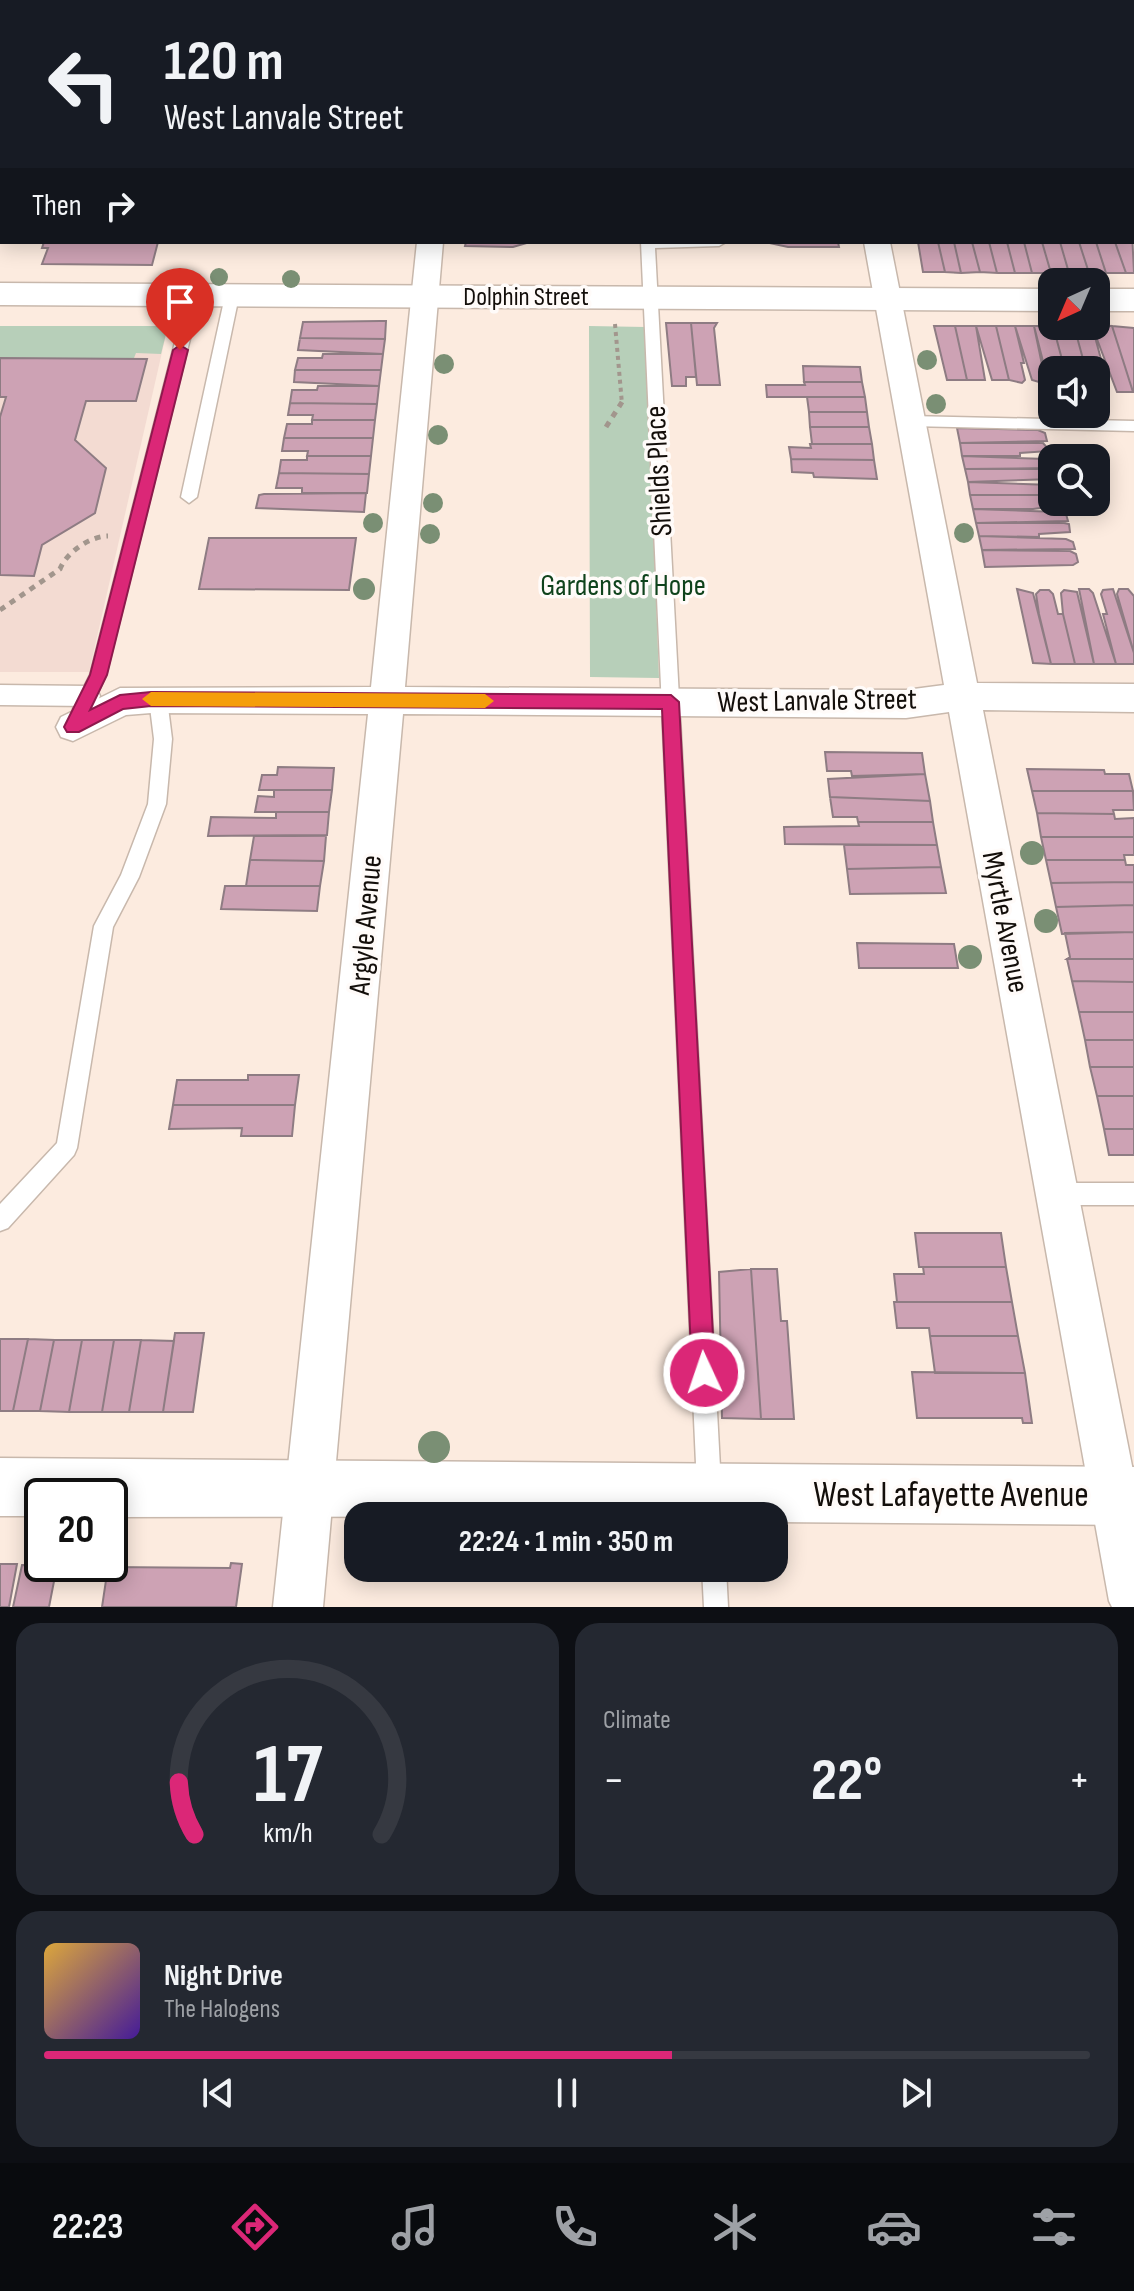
<!DOCTYPE html>
<html lang="en">
<head>
<meta charset="utf-8">
<style>
  body { margin:0; font-family:"Sofia Sans Condensed",sans-serif; background:#242831; color:#f1f3f6; height:100vh; display:flex; flex-direction:column; font-size:30px; white-space:nowrap }
  * { box-sizing:border-box; margin:0 }
  p { font-size:26px; color:#9ea1a6 }
  .icon { flex:none; width:44px; height:44px; fill:none; stroke:currentColor; stroke-width:2; stroke-linecap:round; stroke-linejoin:round }
  .map { position:relative; height:1607px; overflow:hidden }
  .panel { display:flex; flex-direction:column; gap:16px; padding:16px; background:#0d0f14; flex:1 }
  .panel>* { flex:none }
  .banner { position:absolute; left:0px; top:0px; width:1134px; height:244px; box-shadow:0 4px 20px #0003; background:#171b24; color:#f1f3f6; overflow:hidden }
  .needle { width:52px; rotate:224deg }
  .controls { position:absolute; left:1038px; top:268px; display:grid; gap:16px }
  .controls a { display:grid; place-items:center; width:72px; height:72px; border-radius:16px; background:#171b24; box-shadow:0 4px 20px #0003; font-size:40px }
  .speed { position:absolute; left:24px; top:1478px; display:flex; gap:16px; font-size:40px; font-weight:700; text-align:center }
  .speed>* { display:grid; place-content:center; width:104px; height:104px; border-radius:50%; background:#171b24; box-shadow:0 4px 20px #0003; line-height:1 }
  .speed .limit { border:4px solid #111; border-radius:12px; background:#fff; color:#111 }
  .pin { position:absolute; display:grid; place-items:center; width:68px; height:68px; color:#fff; margin:-82px -34px; border-radius:50% 50% 50% 0; rotate:-45deg; box-shadow:0 0 8px #0007 }
  .pin .icon { rotate:45deg }
  .me { position:absolute; width:88px; margin:-44px; rotate:357deg; stroke-linejoin:round; filter:drop-shadow(0 0 6px #0008) }
  .turn { display:flex; align-items:center; gap:28px; height:168px; padding:0 32px; font-size:36px }
  .turn .icon { width:104px; height:104px; stroke-width:2.5 }
  .turn b { display:block; font-size:56px; line-height:68px }
  .then { display:flex; align-items:center; height:76px; padding:0 32px; background:#0003; gap:16px; font-size:30px }
  .big { font-size:60px; font-weight:700; line-height:1.1 }
  .panel .card { flex:1; display:flex; flex-direction:column; justify-content:center; gap:12px; min-width:0; padding:0 28px; border-radius:24px; background:#242831 }
  .panel .dial { align-items:center; gap:0 }
  .dial svg { height:208px; overflow:visible; fill:none; stroke:#363941; stroke-width:7; stroke-linecap:round; text-anchor:middle }
  .dial text { fill:#f1f3f6; stroke:none }
  .song { display:flex; align-items:center; gap:24px }
  .cover { width:96px; height:96px; border-radius:12px; background:linear-gradient(135deg,hsl(40 70% 55%),hsl(260 70% 35%)) }
  .played { height:8px; border-radius:4px; background:linear-gradient(90deg,#db2777 60%,#363941 60%) }
  .keys { display:flex; justify-content:space-around; direction:ltr }
  .heat { display:flex; justify-content:space-between; align-items:center; font-size:44px; direction:ltr }
  .panel .tiles { flex:1; display:grid; gap:16px; grid-template-columns:1fr 1fr }
  .card:last-child { grid-column:span 2 }
  .trip { position:absolute; left:344px; top:1502px; width:444px; height:80px; border-radius:24px; background:#171b24; box-shadow:0 4px 20px #0003; font-weight:700; line-height:80px; text-align:center }
  .dock { display:flex; height:128px; justify-content:space-around; align-items:center; background:#090b0e; color:#9ea1a6 }
  .dock .icon { width:56px; height:56px }
  .dock .on { color:#db2777 }
  .dock b { font-size:36px; color:#f1f3f6 }
  .map>svg:first-child { display:block }
  .education { fill:#f3dbd2 }
  .green { fill:#b7cfb9 }
  .building { fill:#cda2b4; stroke:#8e7c83; stroke-width:2 }
  .lines { fill:none; stroke-linecap:round; stroke-linejoin:round }
  .service-casing { stroke:#c8b8ac; stroke-width:3 }
  .pedestrian-casing { stroke:#c8b8ac; stroke-width:3 }
  .minor-casing { stroke:#c8b8ac; stroke-width:3 }
  .secondary-casing { stroke:#c8b8ac; stroke-width:3 }
  .primary-casing { stroke:#c8b8ac; stroke-width:3 }
  .path-far1 { stroke:#a2968d; stroke-width:4; stroke-dasharray:4 4; stroke-linecap:butt }
  .path { stroke:#a2968d; stroke-width:5; stroke-dasharray:6 6; stroke-linecap:butt }
  .service { fill:#fff; fill-rule:evenodd }
  .pedestrian { fill:#fff; fill-rule:evenodd }
  .minor { fill:#fff; fill-rule:evenodd }
  .secondary { fill:#fff; fill-rule:evenodd }
  .primary { fill:#fff; fill-rule:evenodd }
  .tree { fill:#7a8f74 }
  .route { fill:#db2777; stroke:#8e194d; stroke-width:2 }
  .slow { fill:#f59e0b }
  .labels { text-anchor:middle; dominant-baseline:central; stroke-width:7; stroke-linejoin:round; paint-order:stroke }
  .far-street-label { font-size:26px; fill:#130e0a; stroke:#fffbf9 }
  .street-label { font-size:30px; fill:#130e0a; stroke:#fffbf9 }
  .park-label { font-size:30px; fill:#0f431c; stroke:#fffbf9 }
  .near-street-label { font-size:36px; fill:#130e0a; stroke:#fffbf9 }
</style>
</head>
<body>
<div class="map">
<svg width="1134" height="1607" viewBox="0 0 1134 1607">
  <rect width="100%" height="100%" fill="#fcebdf"/>
  <path class="education" d="M0,326H168L89,672H0Z"/>
  <path class="green" d="M0,326H168L161,354L136,353L134,358H0Z
    M589,326L646,327L659,678L590,677Z"/>
  <path class="building" d="M1132,232L1134,273H1126L1115,242H1132Z
    M44,242H158L152,265L42,264L48,248H42Z
    M466,242H530L513,247L465,246Z
    M765,242H838L839,247H788Z
    M918,242H938L945,272H923Z
    M938,242H954L961,273L945,272Z
    M954,242H972L980,272L961,273Z
    M972,242H989L997,273L980,272Z
    M989,242H1007L1015,273H997Z
    M1007,242H1024L1032,273H1015Z
    M1024,242H1042L1051,273H1032Z
    M1042,242H1060L1069,273H1051Z
    M1060,242H1079L1089,273H1069Z
    M1079,242H1096L1106,273H1089Z
    M1096,242H1115L1126,273H1106Z
    M380,321H386L385,339L300,338L303,322Z
    M666,323H691L696,377H686V386H672Z
    M691,323H717L714,328L720,385H697Z
    M934,326H955L967,380H947Z
    M955,326H976L985,380H967Z
    M976,326H996L1009,380H992Z
    M996,326H1015L1024,363H1021L1025,380L1022,383L1009,380Z
    M1015,326H1034L1046,384L1032,380Z
    M1034,326H1053L1063,363H1060L1062,370H1052V383L1048,381Z
    M1053,326H1074L1086,370H1069L1063,363Z
    M1074,326H1092L1107,381L1102,384H1096V370H1086Z
    M1092,326H1112L1133,392H1117Z
    M1112,326L1134,328V392H1133Z
    M300,338L385,339L383,354L298,350Z
    M323,354H383L381,370H295L298,358H322Z
    M0,358L147,359L136,401H86L75,440L106,468L95,513L42,545L34,576L0,575V417L6,397H0Z
    M803,366L860,367L862,382H804Z
    M295,370H381L379,386L294,382Z
    M804,382H862L865,397H767L766,385H805Z
    M318,386H379L377,404L290,403L292,390H317Z
    M807,397H865L867,412H809Z
    M290,403L377,404L375,420H312L313,415H288Z
    M809,412H867L869,427H810Z
    M312,420H375L373,438H284L287,424H312Z
    M810,427H869L872,444H812Z
    M957,428L1038,430L1045,433L1047,441L960,443Z
    M284,438H373L371,456H307L308,451H282Z
    M960,443H1043L1050,451L1020,453V456H962Z
    M810,444H872L874,460L791,459L789,447L811,448Z
    M307,456H371L369,474L279,473L281,460H307Z
    M962,456L1046,459L1052,461V468L965,469Z
    M791,459L874,460L877,479L814,477L813,473L792,472Z
    M965,469H1050L1052,479L968,482Z
    M279,473L369,474L367,493H302V488H276Z
    M968,482L1052,485V495H970Z
    M366,493L364,512L256,508L259,495L264,494Z
    M970,495H1052V502L1063,505L1033,509H973Z
    M973,509L1059,512L1066,514L1068,521L976,523Z
    M976,523H1064L1069,524L1070,532L1039,534V537L979,536Z
    M979,536L1066,539L1073,542L1075,549L982,550Z
    M209,538H356L349,590L199,589Z
    M982,550L1070,551L1076,554L1078,562L1073,565L985,567Z
    M1017,589L1033,593L1051,664L1033,663Z
    M1079,589H1089L1093,593L1116,664H1094Z
    M1113,589L1134,653V664H1116L1103,614H1107L1101,594L1103,590Z
    M1119,589H1128L1134,596V653L1117,594Z
    M1040,590H1049L1053,594L1058,614H1063L1075,664H1051L1039,614L1036,594Z
    M1064,590L1077,592L1094,664H1075L1063,614L1061,593Z
    M825,752L922,753L925,774L852,776L851,771H827Z
    M278,767L334,768L332,790H259L262,775H277Z
    M1027,769L1104,770L1105,774H1129L1133,791H1032Z
    M925,774L930,801L830,797L828,779Z
    M274,790H332L329,812H255L258,796L274,797Z
    M1032,791H1133L1134,810H1113L1114,814L1037,813Z
    M830,797L930,801L933,822H858L857,817H833Z
    M276,812H329L327,835L208,836L211,817L276,818Z
    M1037,813L1114,814L1115,819L1134,818V837H1041Z
    M858,822H933L937,845L785,844L784,827L859,826Z
    M254,836H326L324,861L250,860Z
    M1041,837H1134V855H1124L1125,860H1046Z
    M844,845H937L941,867L847,869Z
    M250,860L324,861L320,886H246Z
    M1046,860H1125L1126,865H1134V882L1051,883Z
    M941,867L946,893L850,894L847,869Z
    M1134,882V905L1056,907L1051,883Z
    M225,886H320L317,911L221,909Z
    M1134,905V932L1062,934L1056,907Z
    M1134,932V959H1067L1070,957L1065,933Z
    M857,943L954,944L958,968H859Z
    M1067,959H1134V982L1072,981Z
    M1072,981L1134,982V1012H1079Z
    M1079,1012H1134V1040H1085Z
    M1085,1040H1134V1067H1090Z
    M1090,1067H1134V1096H1097Z
    M248,1075H299L295,1105H173L177,1080H248Z
    M1097,1096H1134V1129H1104Z
    M173,1105H295L292,1136H241L242,1128L169,1129Z
    M1104,1129H1134V1155H1109Z
    M915,1233H1001L1006,1267H919Z
    M923,1267H1006L1012,1302H897L894,1274H924Z
    M751,1269L761,1419L722,1418L719,1272Z
    M751,1269H777L781,1321H787L794,1419H761Z
    M894,1302H1012L1018,1336H930L929,1328H897Z
    M175,1333H204L193,1412H163Z
    M930,1336H1018L1025,1373H935Z
    M0,1339H28L13,1411H0Z
    M28,1339L54,1340L40,1411H13Z
    M54,1340H82L69,1412L40,1411Z
    M82,1340H114L102,1412H69Z
    M114,1340H141L129,1412H102Z
    M141,1340L174,1341L163,1412H129Z
    M912,1372L1025,1373L1032,1423H1023L1022,1418H917Z
    M231,1563L242,1564L236,1607H102L108,1567L230,1568Z
    M0,1564H17L9,1607H0Z
    M22,1565L57,1566L49,1607H13Z"/>
  <g class="lines">
    <defs>
      <path id="service" d="M630,0H642V2H630Z
        M952,0H964L965,2H953Z
        M1132,162L1134,163V171L1132,170Z
        M1132,180H1134V188H1132Z
        M641,242H726L719,246L655,248L721,1486L717,1494L709,1498L701,1494L697,1486Z
        M194,291L201,295L106,675L88,714L82,716L73,709L90,675L187,295Z
        M232,292L239,296L197,497L189,503L181,497L225,296Z
        M910,416L1134,421V431L910,426L903,421Z
        M158,692L167,699L172,739L166,804L139,877L113,927L77,1148L74,1155L8,1228L0,1231V1204L57,1143L94,926L121,875L148,804L154,739L149,699Z
        M1057,1183H1134V1205H1057L1049,1201L1046,1194L1049,1187Z
        M702,1568H726L728,1607H704Z"/>
      <path id="pedestrian" d="M0,685L88,686L97,689L100,696L97,703L88,706L0,705Z"/>
      <path id="minor" d="M295,0H412L294,2Z
        M442,0H464V2H442Z
        M820,0H842V2H820Z
        M976,0H1002L1003,2H977Z
        M0,4H2V18H0Z
        M1132,52H1134V67H1132Z
        M417,242H443L405,687L906,690L944,685L864,242H890L977,683L1134,684V712L983,710L1134,1476V1607H1112L1109,1601L949,712L906,718L403,714L323,1607H273L368,714L151,713L126,715L73,741L61,737L56,727L61,717L120,688L371,687Z"/>
      <path id="secondary" d="M0,283L1052,289V311L0,305Z
        M1096,289H1134V311H1096Z
        M0,1458L1134,1467V1525L774,1522V1516L110,1517V1496H42V1516H0Z"/>
      <path id="primary" d="M55,0H83L54,2Z"/>
    </defs>
    <use href="#service" class="service-casing"/>
    <use href="#pedestrian" class="pedestrian-casing"/>
    <use href="#minor" class="minor-casing"/>
    <use href="#secondary" class="secondary-casing"/>
    <use href="#primary" class="primary-casing"/>
    <path class="path-far1" d="M615,324L622,404"/>
    <path class="path" d="M606,427L622,402
      M0,610L60,569C66,553 90,536 108,536"/>
    <use href="#service" class="service"/>
    <use href="#pedestrian" class="pedestrian"/>
    <use href="#minor" class="minor"/>
    <use href="#secondary" class="secondary"/>
    <use href="#primary" class="primary"/>
  </g>
  <g class="tree">
    <circle cx="219" cy="277" r="9"/>
    <circle cx="291" cy="279" r="9"/>
    <circle cx="927" cy="360" r="10"/>
    <circle cx="444" cy="364" r="10"/>
    <circle cx="936" cy="404" r="10"/>
    <circle cx="438" cy="435" r="10"/>
    <circle cx="433" cy="503" r="10"/>
    <circle cx="373" cy="523" r="10"/>
    <circle cx="964" cy="533" r="10"/>
    <circle cx="430" cy="534" r="10"/>
    <circle cx="364" cy="589" r="11"/>
    <circle cx="1032" cy="853" r="12"/>
    <circle cx="1046" cy="921" r="12"/>
    <circle cx="970" cy="957" r="12"/>
    <circle cx="434" cy="1447" r="16"/>
  </g>
  <path class="route" d="M180,345L188,350L107,675L90,710L120,695L151,692L671,695L679,702L715,1373L712,1381L704,1384L695,1381L692,1373L662,709L151,706L123,709L79,732H67L64,727L90,675L173,350Z"/>
  <path class="slow" d="M151,692L485,694L494,701L485,708L151,706L142,699Z"/>
  <g class="labels">
    <g class="far-street-label">
      <text x="526" y="297">Dolphin Street</text>
    </g>
    <g class="street-label">
      <text transform="translate(659 471) rotate(-93)">Shields Place</text>
      <text transform="translate(817 701) rotate(-1)">West Lanvale Street</text>
      <text transform="translate(1005 922) rotate(79)">Myrtle Avenue</text>
      <text transform="translate(366 925) rotate(-85)">Argyle Avenue</text>
    </g>
    <g class="park-label">
      <text x="623" y="586">Gardens of Hope</text>
    </g>
    <g class="near-street-label">
      <text x="951" y="1495">West Lafayette Avenue</text>
    </g>
  </g>
</svg>
<div class="controls">
<a><svg class="needle" viewBox="-14 -14 28 28"><path d="M0-13l5 13h-10z" fill="#e53935"/><path d="M0 13l5-13h-10z" fill="#9ea1a6"/></svg></a>
<a><svg class="icon" aria-label="sound" viewBox="0 0 24 24"><path d="M4 9h4l5-4v14l-5-4H4zM17 9q2 3 0 6"/></svg></a>
<a><svg class="icon" aria-label="search" viewBox="0 0 24 24"><circle cx="10" cy="10" r="6"/><path d="M15 15l6 6"/></svg></a>
</div>
<div class="speed"><div class="limit">20</div></div>
<div class="pin" style="left:180px;top:350px;background:#d93025"><svg class="icon" aria-label="arrive" viewBox="0 0 24 24"><path d="M6 21V4h12l-3 4 3 4H6"/></svg></div>
<svg class="me" style="left:704px;top:1373px" viewBox="-20 -20 40 40"><circle r="17" fill="#db2777" stroke="#fff" stroke-width="3"/><path d="M0-11L8 9 0 5-8 9z" fill="#fff"/></svg>
<div class="trip">22:24 · 1 min · 350 m</div>
<div class="banner">
<div class="turn"><svg class="icon" aria-label="left" viewBox="0 0 24 24"><path d="M17 20v-9H6M10 6l-5 5 5 5"/></svg><div><b>120 m</b>West Lanvale Street</div></div>
<div class="then">Then<svg class="icon" aria-label="right" viewBox="0 0 24 24"><path d="M7 20v-9h11M14 6l5 5-5 5"/></svg></div>
</div>
</div>
<section class="panel">
<div class="tiles">
<div class="card dial"><svg viewBox="0 0 100 80">
<path d="M14 69A42 42 0 1 1 86 69"/>
<path d="M14 69A42 42 0 0 1 8 49" stroke="#db2777"/>
<text x="50" y="56" font-size="32" font-weight="700">17</text>
<text x="50" y="72" font-size="11">km/h</text>
</svg></div>
<div class="card"><p>Climate</p>
<div class="heat"><a>−</a><b class="big">22°</b><a>+</a></div>
</div>
<div class="card">
<div class="song"><i class="cover"></i><div><b>Night Drive</b><p>The Halogens</p></div></div>
<div class="played"></div>
<div class="keys"><svg class="icon" aria-label="previous" viewBox="0 0 24 24"><path d="M18 5L8 12l10 7zM5 5v14"/></svg><svg class="icon" aria-label="pause" viewBox="0 0 24 24"><path d="M8 5v14M16 5v14"/></svg><svg class="icon" aria-label="next" viewBox="0 0 24 24"><path d="M6 5l10 7-10 7zM19 5v14"/></svg></div>
</div>
</div>
</section>
<nav class="dock">
<b>22:23</b>
<svg class="icon on" aria-label="directions" viewBox="0 0 24 24"><path d="M12 3l9 9-9 9-9-9zM9 14v-3h6M13 9l2 2-2 2"/></svg>
<svg class="icon" aria-label="music" viewBox="0 0 24 24"><path d="M9 18V5l10-2v13"/><circle cx="6" cy="18" r="3"/><circle cx="16" cy="16" r="3"/></svg>
<svg class="icon" aria-label="phone" viewBox="0 0 24 24"><path d="M5 4h4l2 5-3 2q2 4 5 5l2-3 5 2v4C11 20 4 13 5 4z"/></svg>
<svg class="icon" aria-label="climate" viewBox="0 0 24 24"><path d="M12 3v18M4 7l16 10M4 17L20 7"/></svg>
<svg class="icon" aria-label="car" viewBox="0 0 24 24"><path d="M5 17H2v-5l4-1 3-4h7l3 4 3 1v5h-3M9 17h6M6 11h13"/><circle cx="7" cy="17" r="2"/><circle cx="17" cy="17" r="2"/></svg>
<svg class="icon" aria-label="filters" viewBox="0 0 24 24"><path d="M4 7h16M4 17h16"/><circle cx="9" cy="7" r="2"/><circle cx="15" cy="17" r="2"/></svg>
</nav>
</body>
</html>
